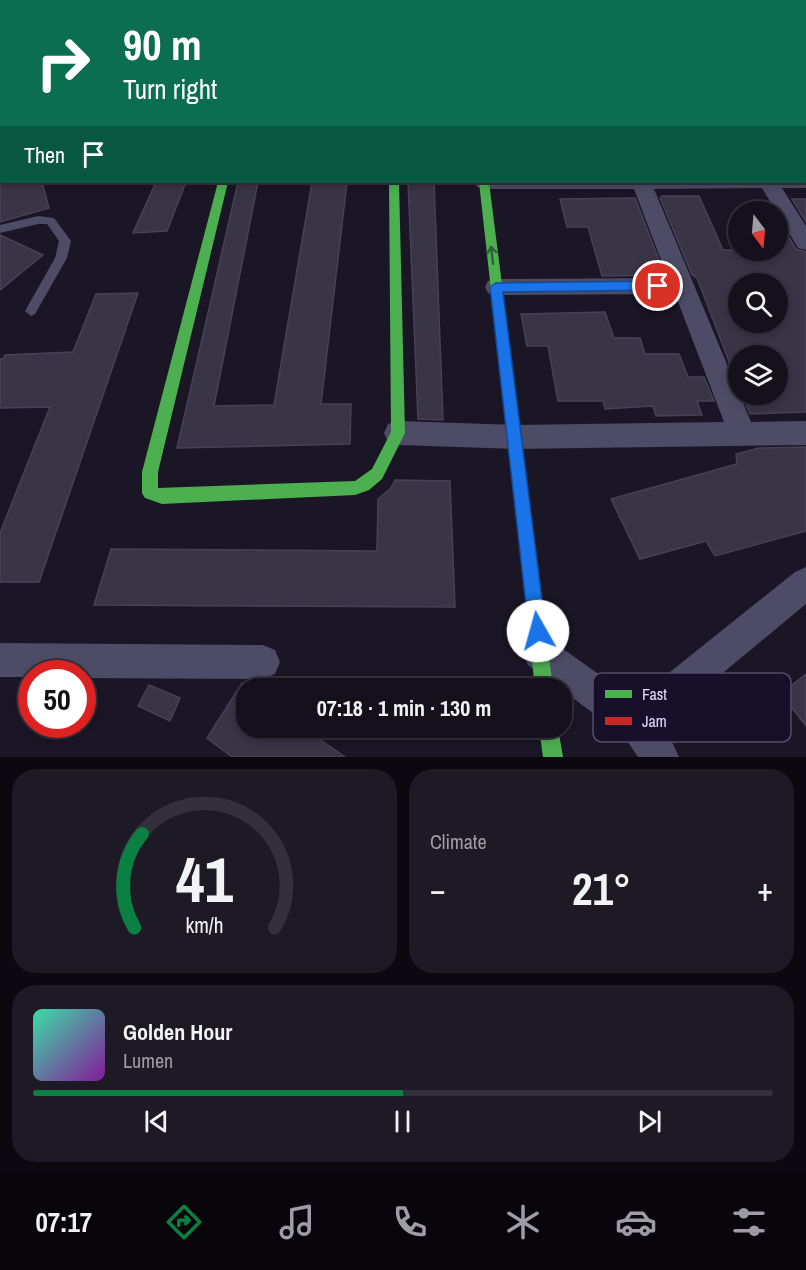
<!DOCTYPE html>
<html lang="en">
<head>
<meta charset="utf-8">
<style>
  body { margin:0; font-family:"Archivo Narrow",sans-serif; background:#1d1925; color:#f1f3f6; height:100vh; display:flex; flex-direction:column; font-size:22px; white-space:nowrap }
  * { box-sizing:border-box; margin:0 }
  p { font-size:20px; color:#9d9da3 }
  .icon { flex:none; width:33px; height:33px; fill:none; stroke:currentColor; stroke-width:2; stroke-linecap:round; stroke-linejoin:round }
  .map { position:relative; height:757px; overflow:hidden }
  .details { display:flex; flex-direction:column; gap:12px; padding:12px; background:#0b090f; flex:1 }
  .details>* { flex:none }
  .banner { position:absolute; left:0px; top:0px; width:807px; height:183px; box-shadow:0 3px 9px #0003,0 0 0 2px #33303b; background:#0b6e4f; color:#fff; overflow:hidden }
  .needle { width:39px; rotate:164deg }
  .tools { position:absolute; left:728px; top:201px; display:grid; gap:12px }
  .tools a { display:grid; place-items:center; width:60px; height:60px; border-radius:50%; background:#14101c; box-shadow:0 3px 9px #0003,0 0 0 2px #33303b; font-size:30px }
  .speed { position:absolute; left:18px; top:660px; display:flex; gap:12px; font-size:30px; font-weight:700; text-align:center }
  .speed>* { display:grid; place-content:center; width:78px; height:78px; border-radius:50%; background:#14101c; box-shadow:0 3px 9px #0003,0 0 0 2px #33303b; line-height:1 }
  .speed .limit { border:9px solid #d22; background:#fff; color:#111 }
  .pin { position:absolute; display:grid; place-items:center; width:51px; height:51px; color:#fff; margin:-26px; border:3px solid #fff; border-radius:50%; box-shadow:0 2px 6px #0007 }
  .me { position:absolute; width:66px; margin:-33px; rotate:353deg; stroke-linejoin:round; filter:drop-shadow(0 0 4px #0008) }
  .turn { display:flex; align-items:center; gap:21px; height:126px; padding:0 24px; font-size:27px }
  .turn .icon { width:78px; height:78px; stroke-width:2.5 }
  .turn b { display:block; font-size:42px; line-height:51px }
  .then { display:flex; align-items:center; height:57px; padding:0 24px; background:#0003; gap:12px; font-size:22px }
  .big { font-size:45px; font-weight:800; line-height:1.1 }
  .details .widget { flex:1; display:flex; flex-direction:column; justify-content:center; gap:9px; min-width:0; padding:0 21px; border-radius:24px; background:#1d1925 }
  .details .dial { align-items:center; gap:0 }
  .dial svg { height:156px; overflow:visible; fill:none; stroke:#33303b; stroke-width:7; stroke-linecap:round; text-anchor:middle }
  .dial text { fill:#f1f3f6; stroke:none }
  .song { display:flex; align-items:center; gap:18px }
  .cover { width:72px; height:72px; border-radius:9px; background:linear-gradient(135deg,hsl(160 70% 55%),hsl(290 70% 35%)) }
  .played { height:6px; border-radius:3px; background:linear-gradient(90deg,#0b8043 50%,#33303b 50%) }
  .keys { display:flex; justify-content:space-around; direction:ltr }
  .heat { display:flex; justify-content:space-between; align-items:center; font-size:33px; direction:ltr }
  .details .tiles { flex:1; display:grid; gap:12px; grid-template-columns:1fr 1fr }
  .widget:last-child { grid-column:span 2 }
  .trip { position:absolute; left:236px; top:678px; width:336px; height:60px; border-radius:24px; background:#14101c; box-shadow:0 3px 9px #0003,0 0 0 2px #33303b; font-weight:800; line-height:60px; text-align:center }
  .dock { display:flex; height:96px; justify-content:space-around; align-items:center; background:#08060b; color:#9d9da3 }
  .dock .icon { width:42px; height:42px }
  .dock .current { color:#0b8043 }
  .dock b { font-size:27px; color:#f1f3f6 }
  .map>svg:first-child { display:block }
  .building { fill:#393446; stroke:#474158; stroke-width:1.5; fill-rule:evenodd }
  .lines { fill:none; stroke-linecap:round; stroke-linejoin:round }
  .lane { fill:#4e4b66; fill-rule:evenodd }
  .street { fill:#4e4b66; fill-rule:evenodd }
  .fast { fill:#4caf50; fill-rule:evenodd }
  .jam { fill:#c62828; fill-rule:evenodd }
  .oneway { stroke:#31603e }
  .route { fill:#1a73e8; stroke:#114b97; stroke-width:1.5 }
  .key { fill:#16102b; stroke:#534d6b; stroke-width:1.5 }
  .key-label { font-size:16px; fill:#e0daff }
</style>
</head>
<body>
<div class="map">
<svg width="806" height="757" viewBox="0 0 806 757">
  <rect width="100%" height="100%" fill="#1a1625"/>
  <path class="building" d="M0,182H42L49,208L0,222Z
    M156,182H186L167,231L133,233Z
    M238,182H258L214,406L274,405L312,182H347L321,404H351L350,444L177,448Z
    M408,182H434L443,420L418,419Z
    M662,196H699L723,250H777V217L796,249L806,252V412L750,414L742,394H777V356H738V385L697,278L692,275L660,198ZM738,284H777V322H738Z
    M635,198L665,275L602,276L588,227H567L560,199Z
    M792,199H806V222Z
    M0,235L43,255L0,290Z
    M138,293L39,582H0V533L50,407L0,408V359H3L5,355L73,352L96,294Z
    M605,312L614,338H640L645,354H679L688,377H704L714,401H697L702,415L656,416L653,406L605,409L603,401H558L548,346H527L521,314Z
    M806,447V531L715,556L706,541L640,559L611,499L737,464L736,454L759,448Z
    M395,480L450,481L455,607L94,605L111,549L377,551L378,499L391,488Z
    M806,674V726L781,694Z
    M242,683L249,688H246V728H303L345,757H232L207,738Z
    M149,685L180,698L170,721L138,706Z"/>
  <g class="lines">
    <path class="lane" d="M38,216L54,218L71,241L67,258L35,314L31,316L25,311L55,258L59,241L47,224H38L0,233V225Z"/>
    <path class="street" d="M38,0H53L37,2Z
      M172,0H186L171,2Z
      M329,0H343L328,2Z
      M565,0H579L580,2H566Z
      M655,0H669L670,2H656Z
      M741,0H756L757,2H742Z
      M0,31H2L0,40Z
      M806,176V188H782L806,226V250L798,248L762,188L654,189L751,422L806,421V445L514,449L398,445L388,442L384,433L388,424L398,421L514,425L724,422L675,294L496,295L488,293L485,287L488,281L496,279L668,278L634,189H484L477,187L475,182H806Z
      M806,567V604L660,725L673,744L679,757H638L623,735L528,665L523,653L528,641L540,636L552,641L635,700L795,572Z
      M0,643L263,645L275,650L280,662L275,674L263,679L82,678V674H32V677H0Z"/>
    <path class="fast" d="M218,182H228L158,472V488L355,481L372,469L391,432L389,182H399L405,433L382,479L369,490L355,495L162,504L145,498L142,493V472Z
      M479,182H489L553,688H535Z
      M539,728H558L563,757H543Z"/>
    <path class="jam" d="M458,0H466V2H458Z"/>
  </g>
  <defs><path id="oneway-shaft" d="M-6 0H5M1.5-3L5.5 0L1.5 3" fill="none" stroke-width="1.6" stroke-linecap="round" stroke-linejoin="round" transform="scale(1.5)"/></defs>
  <use class="oneway" href="#oneway-shaft" transform="translate(492 255) rotate(-97)"/>
  <path class="route" d="M658,281L664,286L658,290L503,292L546,631L544,637L538,640L531,637L529,631L490,287L496,283Z"/>
  <rect x="593" y="673" width="198" height="69" rx="9" class="key"/>
  <rect x="605" y="690" width="27" height="8" fill="#4caf50"/>
  <rect x="605" y="717" width="27" height="8" fill="#c62828"/>
  <g class="key-label">
    <text x="642" y="700">Fast</text>
    <text x="642" y="727">Jam</text>
  </g>
</svg>
<div class="tools">
<a><svg class="needle" viewBox="-14 -14 28 28"><path d="M0-13l5 13h-10z" fill="#e53935"/><path d="M0 13l5-13h-10z" fill="#9d9da3"/></svg></a>
<a><svg class="icon" aria-label="search" viewBox="0 0 24 24"><circle cx="10" cy="10" r="6"/><path d="M15 15l6 6"/></svg></a>
<a><svg class="icon" aria-label="layers" viewBox="0 0 24 24"><path d="M12 4l9 5-9 5-9-5zM3 14l9 5 9-5"/></svg></a>
</div>
<div class="speed"><div class="limit">50</div></div>
<div class="pin" style="left:658px;top:286px;background:#d93025"><svg class="icon" aria-label="arrive" viewBox="0 0 24 24"><path d="M6 21V4h12l-3 4 3 4H6"/></svg></div>
<svg class="me" style="left:538px;top:631px" viewBox="-20 -20 40 40"><circle r="19" fill="#fff"/><path d="M0-13L10 11 0 6-10 11z" fill="#1a73e8"/></svg>
<div class="trip">07:18 · 1 min · 130 m</div>
<div class="banner">
<div class="turn"><svg class="icon" aria-label="right" viewBox="0 0 24 24"><path d="M7 20v-9h11M14 6l5 5-5 5"/></svg><div><b>90 m</b>Turn right</div></div>
<div class="then">Then<svg class="icon" aria-label="arrive" viewBox="0 0 24 24"><path d="M6 21V4h12l-3 4 3 4H6"/></svg></div>
</div>
</div>
<section class="details">
<div class="tiles">
<div class="widget dial"><svg viewBox="0 0 100 80">
<path d="M14 69A42 42 0 1 1 86 69"/>
<path d="M14 69A42 42 0 0 1 18 21" stroke="#0b8043"/>
<text x="50" y="56" font-size="32" font-weight="700">41</text>
<text x="50" y="72" font-size="11">km/h</text>
</svg></div>
<div class="widget"><p>Climate</p>
<div class="heat"><a>−</a><b class="big">21°</b><a>+</a></div>
</div>
<div class="widget">
<div class="song"><i class="cover"></i><div><b>Golden Hour</b><p>Lumen</p></div></div>
<div class="played"></div>
<div class="keys"><svg class="icon" aria-label="previous" viewBox="0 0 24 24"><path d="M18 5L8 12l10 7zM5 5v14"/></svg><svg class="icon" aria-label="pause" viewBox="0 0 24 24"><path d="M8 5v14M16 5v14"/></svg><svg class="icon" aria-label="next" viewBox="0 0 24 24"><path d="M6 5l10 7-10 7zM19 5v14"/></svg></div>
</div>
</div>
</section>
<nav class="dock">
<b>07:17</b>
<svg class="icon current" aria-label="directions" viewBox="0 0 24 24"><path d="M12 3l9 9-9 9-9-9zM9 14v-3h6M13 9l2 2-2 2"/></svg>
<svg class="icon" aria-label="music" viewBox="0 0 24 24"><path d="M9 18V5l10-2v13"/><circle cx="6" cy="18" r="3"/><circle cx="16" cy="16" r="3"/></svg>
<svg class="icon" aria-label="phone" viewBox="0 0 24 24"><path d="M5 4h4l2 5-3 2q2 4 5 5l2-3 5 2v4C11 20 4 13 5 4z"/></svg>
<svg class="icon" aria-label="climate" viewBox="0 0 24 24"><path d="M12 3v18M4 7l16 10M4 17L20 7"/></svg>
<svg class="icon" aria-label="car" viewBox="0 0 24 24"><path d="M5 17H2v-5l4-1 3-4h7l3 4 3 1v5h-3M9 17h6M6 11h13"/><circle cx="7" cy="17" r="2"/><circle cx="17" cy="17" r="2"/></svg>
<svg class="icon" aria-label="filters" viewBox="0 0 24 24"><path d="M4 7h16M4 17h16"/><circle cx="9" cy="7" r="2"/><circle cx="15" cy="17" r="2"/></svg>
</nav>
</body>
</html>
